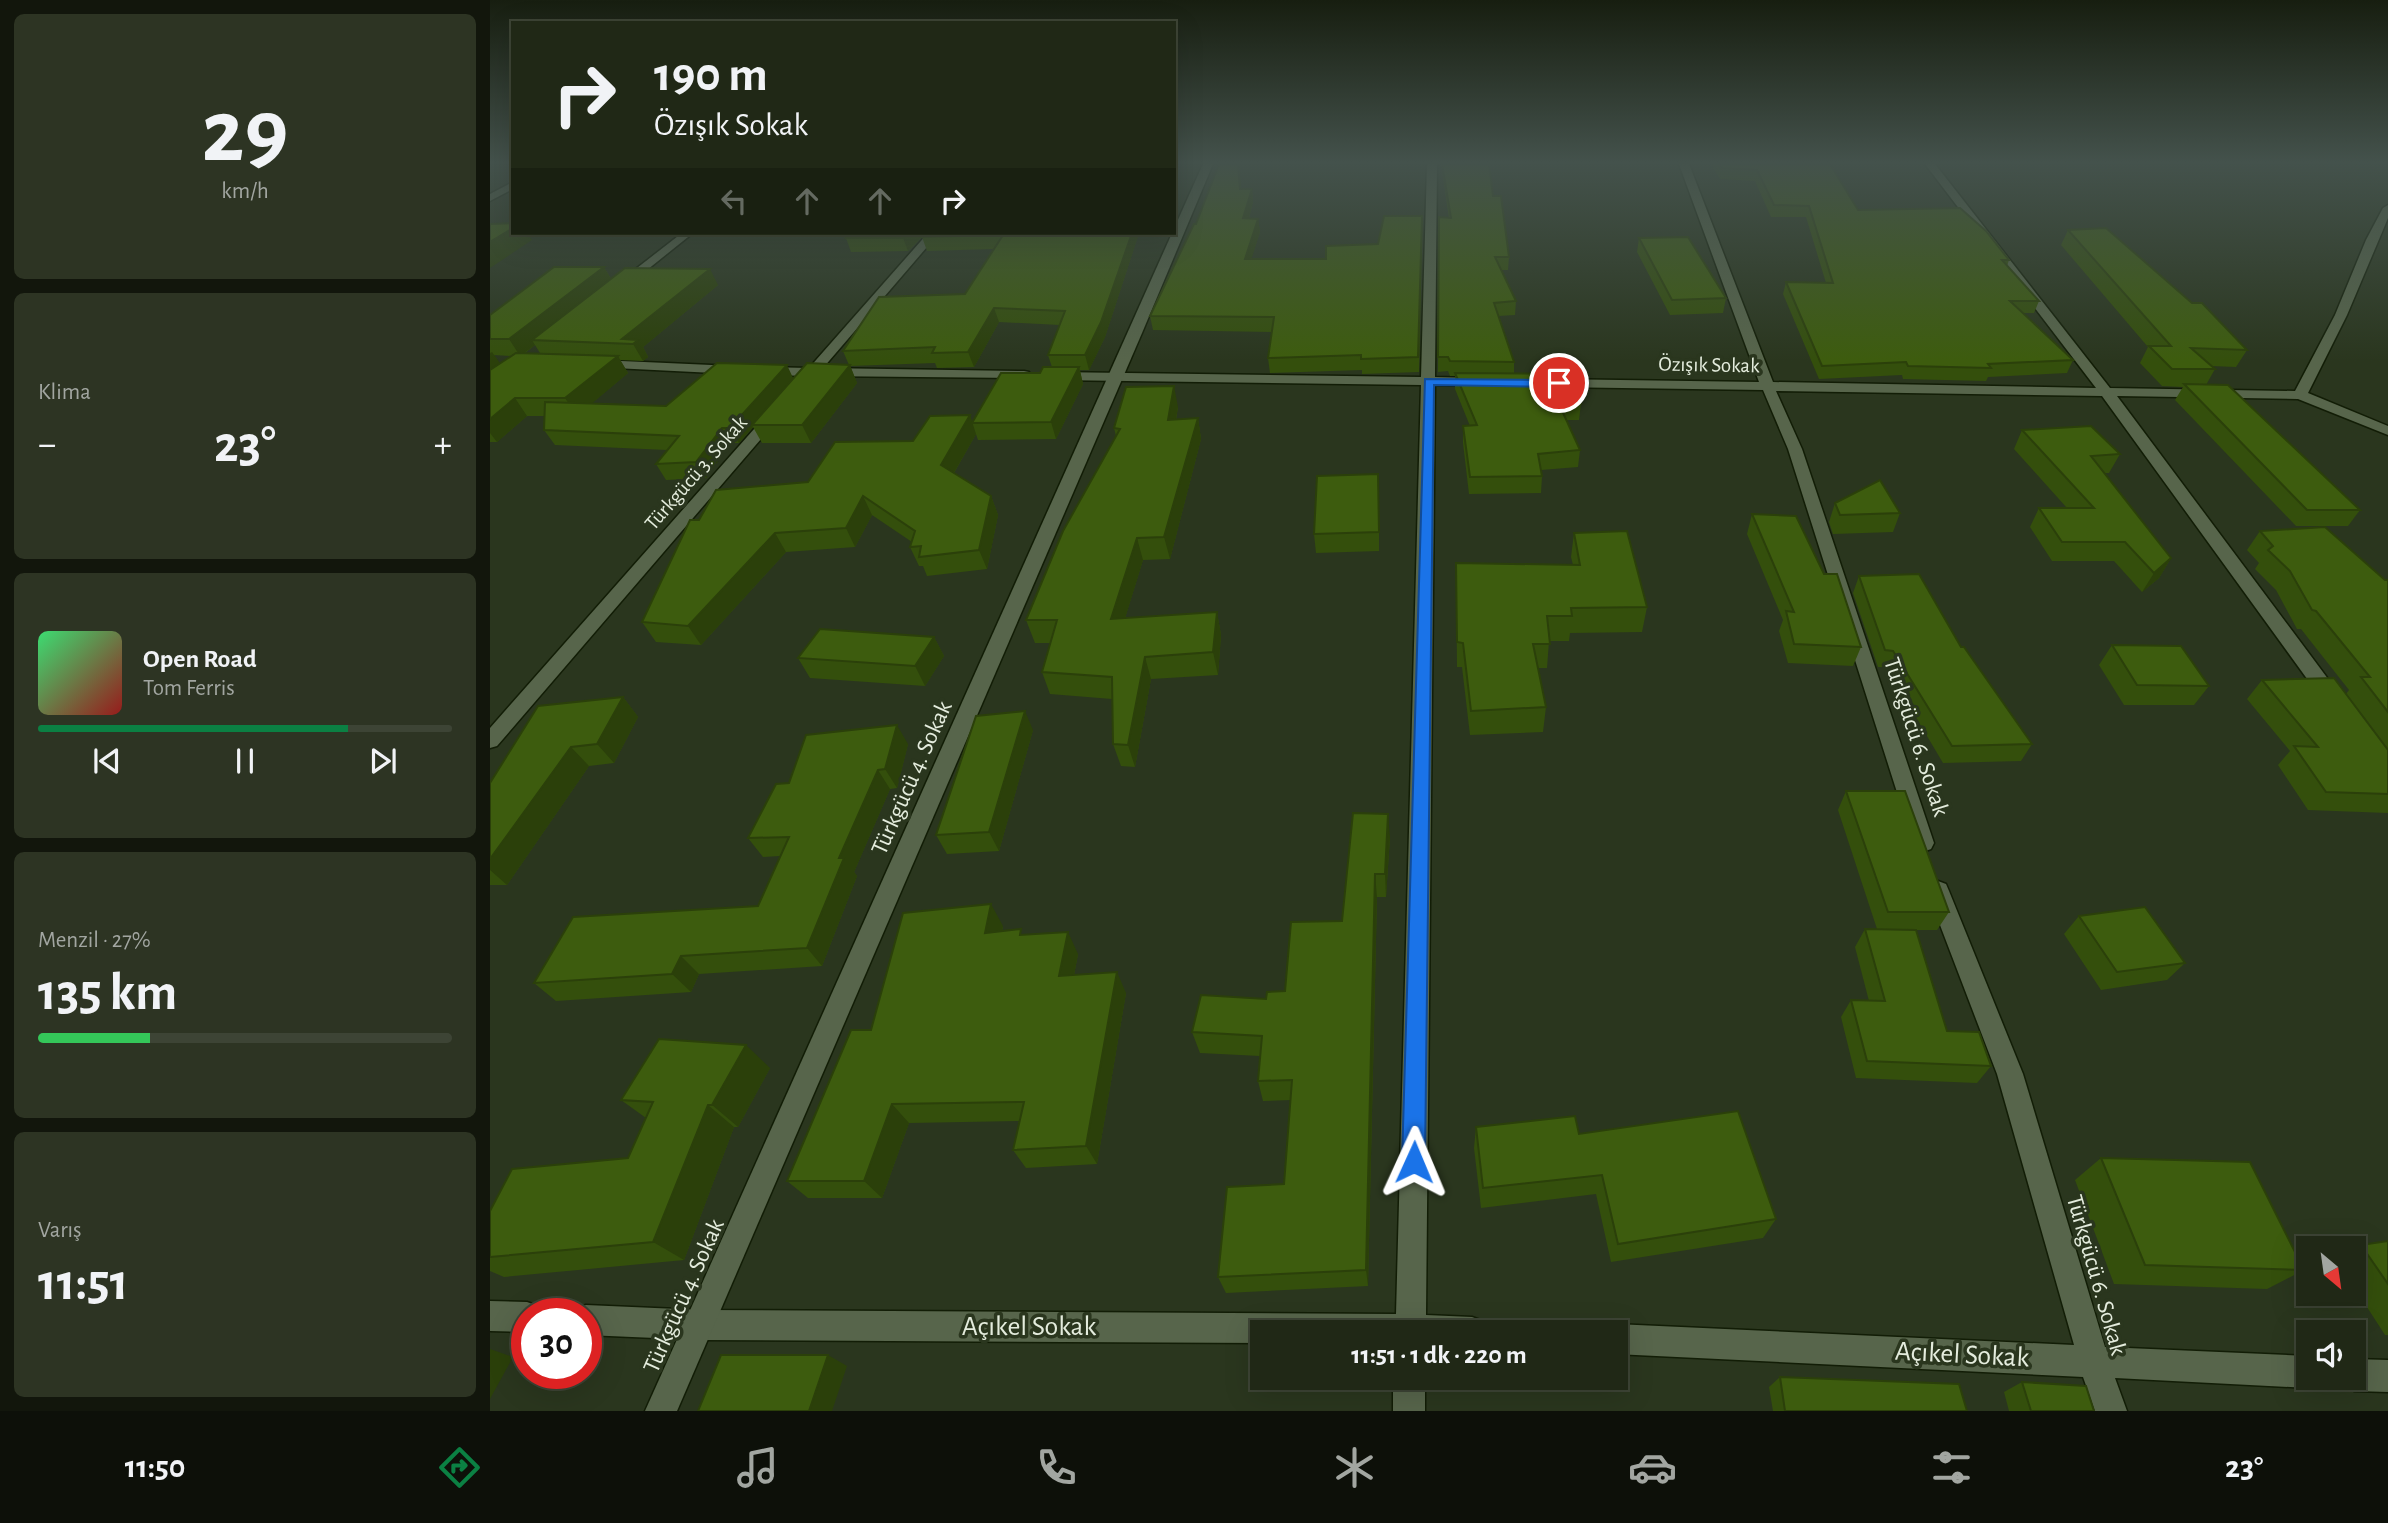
<!DOCTYPE html>
<html lang="tr">
<head>
<meta charset="utf-8">
<style>
  body { margin:0; font-family:"Alegreya Sans",sans-serif; background:#2d3423; color:#f1f3f6; height:100vh; display:flex; flex-direction:column; font-size:26px; white-space:nowrap }
  * { box-sizing:border-box; margin:0 }
  p { font-size:23px; color:#a2a6a1 }
  .icon { flex:none; width:38px; height:38px; fill:none; stroke:currentColor; stroke-width:2; stroke-linecap:round; stroke-linejoin:round }
  .map { position:relative; flex:1; overflow:hidden }
  .drawer { display:flex; flex-direction:column; gap:14px; padding:14px; background:#12160c; width:490px }
  .drawer>* { flex:none }
  .banner { position:absolute; left:21px; top:21px; width:665px; height:214px; border-radius:0px; box-shadow:0 7px 28px #0002,0 0 0 2px #3d4435; background:#202816; color:#f1f3f6; overflow:hidden }
  .needle { width:46px; rotate:151deg }
  .buttons { position:absolute; left:1806px; top:1236px; display:grid; gap:14px }
  .buttons a { display:grid; place-items:center; width:70px; height:70px; border-radius:0px; background:#202816; box-shadow:0 7px 28px #0002,0 0 0 2px #3d4435; font-size:35px }
  .speed { position:absolute; left:21px; top:1298px; display:flex; gap:14px; font-size:35px; font-weight:700; text-align:center }
  .speed>* { display:grid; place-content:center; width:91px; height:91px; border-radius:50%; background:#202816; box-shadow:0 7px 28px #0002,0 0 0 2px #3d4435; line-height:1 }
  .speed .limit { border:10px solid #d22; background:#fff; color:#111 }
  .pin { position:absolute; display:grid; place-items:center; width:60px; height:60px; color:#fff; margin:-30px; border:4px solid #fff; border-radius:50%; box-shadow:0 2px 7px #0007 }
  .me { position:absolute; width:77px; margin:-38px; rotate:1deg; stroke-linejoin:round; filter:drop-shadow(0 0 5px #0008) }
  .turn { display:flex; align-items:center; gap:24px; height:147px; padding:0 28px; font-size:32px }
  .turn .icon { width:91px; height:91px; stroke-width:2.5 }
  .turn b { display:block; font-size:49px; line-height:60px }
  .lanes { display:flex; align-items:center; height:66px; padding:0 28px; background:#0003; justify-content:center; gap:35px; direction:ltr }
  .lanes .off { opacity:.35 }
  .big { font-size:52px; font-weight:600; line-height:1.1 }
  .drawer .widget { flex:1; display:flex; flex-direction:column; justify-content:center; gap:10px; min-width:0; padding:0 24px; border-radius:10px; background:#2d3423 }
  .drawer .dial { align-items:center; gap:0 }
  .dial b { font-size:91px; line-height:1 }
  .song { display:flex; align-items:center; gap:21px }
  .cover { width:84px; height:84px; border-radius:10px; background:linear-gradient(135deg,hsl(140 70% 55%),hsl(0 70% 35%)) }
  .played { height:7px; border-radius:4px; background:linear-gradient(90deg,#0b8043 75%,#3d4435 75%) }
  .keys { display:flex; justify-content:space-around; direction:ltr }
  .heat { display:flex; justify-content:space-between; align-items:center; font-size:38px; direction:ltr }
  .charge { height:10px; border-radius:5px; background:linear-gradient(90deg,#34c759 27%,#3d4435 0) }
  .trip { position:absolute; left:760px; top:1320px; width:378px; height:70px; border-radius:0px; background:#202816; box-shadow:0 7px 28px #0002,0 0 0 2px #3d4435; font-weight:600; line-height:70px; text-align:center }
  .tabs { display:flex; height:112px; justify-content:space-around; align-items:center; background:#0d1009; color:#a2a6a1 }
  .tabs .icon { width:49px; height:49px }
  .tabs .active { color:#0b8043 }
  .tabs b { font-size:32px; color:#f1f3f6 }
  main { display:flex; flex:1; min-height:0 }
  .map>svg:first-child { display:block }
  .lines { fill:none; stroke-linecap:round; stroke-linejoin:round }
  .minor-casing { stroke:#121d06; stroke-width:3 }
  .secondary-casing { stroke:#121d06; stroke-width:3 }
  .minor { fill:#57654b; fill-rule:evenodd }
  .secondary { fill:#57654b; fill-rule:evenodd }
  .wall { fill:#344f0c; fill-rule:evenodd }
  .shaded-wall { fill:#2b400a }
  .building { fill:#3d5c0e; stroke:#2b400a; stroke-width:2 }
  .route { fill:#1a73e8; stroke:#114b97; stroke-width:2 }
  .labels { text-anchor:middle; dominant-baseline:central; stroke-width:7; stroke-linejoin:round; paint-order:stroke }
  .far-street-label { font-size:21px; fill:#e4ecdd; stroke:#2a361e }
  .street-label { font-size:24px; fill:#e4ecdd; stroke:#2a361e }
  .near-street-label { font-size:28px; fill:#e4ecdd; stroke:#2a361e }
</style>
</head>
<body>
<main>
<section class="drawer">
<div class="widget dial"><b>29</b><p>km/h</p></div>
<div class="widget"><p>Klima</p>
<div class="heat"><a>−</a><b class="big">23°</b><a>+</a></div>
</div>
<div class="widget">
<div class="song"><i class="cover"></i><div><b>Open Road</b><p>Tom Ferris</p></div></div>
<div class="played"></div>
<div class="keys"><svg class="icon" aria-label="previous" viewBox="0 0 24 24"><path d="M18 5L8 12l10 7zM5 5v14"/></svg><svg class="icon" aria-label="pause" viewBox="0 0 24 24"><path d="M8 5v14M16 5v14"/></svg><svg class="icon" aria-label="next" viewBox="0 0 24 24"><path d="M6 5l10 7-10 7zM19 5v14"/></svg></div>
</div>
<div class="widget"><p>Menzil · 27%</p><b class="big">135 km</b><div class="charge"></div></div>
<div class="widget"><p>Varış</p><b class="big">11:51</b></div>
</section>
<div class="map">
<svg width="1898" height="1411" viewBox="0 0 1898 1411">
  <rect width="100%" height="100%" fill="#2a361e"/>
  <g class="lines">
    <defs>
      <path id="minor" d="M937,164H947L945,377L989,378L996,382L989,386L945,385L936,1315L982,1317L993,1321L997,1332H772V1343L211,1340L96,1335V1314H83L85,1309L96,1305L211,1310L906,1314L931,385L564,380L557,376L564,372L931,377Z
        M1189,164H1199L1283,382L1606,388L1435,164H1445L1620,388L1805,391L1845,315L1876,240L1893,208L1898,205V218L1857,315L1818,393L1898,426V435L1808,399L1627,396L1850,695L1853,700L1850,705H1836L1612,396L1286,391L1312,449L1444,843L1441,849L1433,852L1425,849L1298,449L1273,390L1061,387L1054,383L1061,379L1269,382Z
        M23,182V189L0,201V194Z
        M192,233H203L137,286H129V282Z
        M438,233H449L333,368L534,371L539,372V378L326,376L316,383L309,379L312,376L269,374L267,371L274,367L319,368Z
        M109,360L244,366L251,370L244,374L104,367L102,364Z
        M284,411L289,412V418L7,746L0,748V728L279,412Z
        M1448,881L1456,884L1459,891L1533,1074L1615,1347L1818,1356V1377H1831L1829,1383L1818,1388L1625,1378L1637,1411H1605L1593,1377L1125,1354V1332H1113L1114,1328L1125,1324L1584,1345L1507,1074L1437,891L1440,884Z
        M0,1301L37,1302L48,1306L51,1314H37V1332L0,1331Z
        M1864,1359L1898,1360V1392L1864,1391L1853,1386L1849,1377H1864Z
        M903,1377H935V1411H903Z"/>
      <path id="secondary" d="M713,164H723L652,333L187,1411H155Z"/>
    </defs>
    <use href="#minor" class="minor-casing"/>
    <use href="#secondary" class="secondary-casing"/>
    <use href="#minor" class="minor"/>
    <use href="#secondary" class="secondary"/>
  </g>
  <path class="wall" d="M729,164H749L751,189H762L763,202L759,218L768,219L770,232L761,259H836L888,244L932,216L929,372L872,374V370L780,373L778,358L782,332L663,330L660,316L706,224Z
    M951,164H999L1003,196L1019,257L1018,270H1011L1026,301L1025,315L1008,316L1024,362V374L1091,404L1089,420H1076L1090,450L1088,467L1051,470L1052,476L1051,493L979,494L973,443V426H980L965,389V376H960L958,371L948,372L949,217L959,218Z
    M1221,164H1340L1368,210L1519,260L1517,266L1549,301L1544,313H1533L1583,360L1577,373L1498,377L1496,381L1413,379L1412,375L1329,379L1293,294L1296,282L1336,283L1316,217H1281L1265,181L1230,179Z
    M1578,230L1702,303L1757,350L1746,367L1721,366L1725,369L1716,385L1870,510L1858,526H1806L1685,400L1693,387L1672,386L1650,363L1658,347L1571,245Z
    M436,233L418,251L361,252L356,238Z
    M649,233L615,337L599,370H590L593,384L566,439L488,440L486,434L464,473L501,496L508,515L497,569L437,576L433,566H429L420,547L422,542L382,515L365,547L296,552L211,645L166,642L152,622L209,520L318,482L423,441L480,415L482,423L550,373L562,367L558,355L570,325L509,322L484,367L447,368L445,363L360,366L367,383L321,443H272L263,427L249,443H241L216,478L176,480L166,464L177,450L65,445L54,430L55,416H37L7,442H0V315L114,267L121,279L228,285L153,347L158,357L153,361L130,360L138,373L102,403L176,406L304,379L359,365L353,351L475,294L504,249L437,251L432,237ZM45,345L50,353H35ZM4,355L21,356L10,364Z
    M1149,238L1236,298L1233,313L1180,315L1147,252Z
    M688,407L686,420L708,418L711,439L680,559L653,560L635,618L727,612L731,635L728,675L661,679L645,767L631,766L623,744L622,699L560,694L552,672L560,643H545L536,620L626,436L624,428Z
    M1532,430L1630,454L1619,473H1615L1681,558L1669,578L1652,592L1624,561H1562L1540,527L1549,508H1577L1524,449Z
    M889,493V551L826,553L824,534Z
    M1345,503L1410,513L1403,532L1343,534L1339,522Z
    M1262,514L1334,574L1371,647L1363,666L1298,663L1289,631L1293,620L1257,534Z
    M1770,531L1895,580H1898V813L1818,810L1788,765L1800,751L1757,699L1772,680L1856,694L1859,690L1811,629H1807L1786,590L1765,569L1769,563L1757,550Z
    M1084,533L1157,607L1152,632L1080,633L1079,641H1059L1057,668H1048L1056,707L1053,732L980,735L972,667H967L966,563L1083,565L1081,557Z
    M1369,576L1471,647L1542,744L1531,761L1453,763L1396,667H1388L1363,593Z
    M444,637L454,656L435,686L320,678L308,658Z
    M1622,645L1719,686L1704,705H1634L1609,665Z
    M133,697L148,717L124,763L99,766L17,885H0V783Z
    M543,730L509,851L457,854L446,835Z
    M418,744L407,788L400,789L364,872L367,876L332,966L209,974L201,992L66,1001L44,983L268,906L290,856L273,857L258,838L299,783Z
    M1356,791L1459,912L1447,930H1426L1457,1031L1501,1066L1487,1083L1366,1078L1351,1017L1361,1000L1379,1001L1365,947L1375,929H1387L1348,810Z
    M900,837L896,897H887L878,1286L736,1293L728,1277L794,1184L801,1100L773,1101L768,1081L770,1056L710,1053L702,1032L795,991L852,921Z
    M1589,916L1695,963L1677,980L1611,990L1574,934Z
    M513,926L512,932L534,935L588,954L584,975L636,993L607,1164L536,1168L523,1150L529,1121L419,1123L392,1198H318L297,1181L381,1030Z
    M280,1068L248,1127H244L194,1260L14,1277L0,1271V1211L138,1158L156,1118L131,1100Z
    M986,1127L1089,1134L1286,1219L1273,1238L1121,1262L1106,1194L991,1208L984,1148Z
    M1611,1158L1814,1270L1777,1289L1624,1284L1585,1180Z
    M1898,1241V1335H1895L1864,1287V1249L1871,1245Z
    M1290,1377L1477,1411H1283L1279,1387Z
    M1532,1382L1604,1411H1519L1514,1392Z"/>
  <path class="shaded-wall" d="M762,189L763,202L755,232L753,218Z
    M768,219L770,232L757,273L755,259Z
    M23,228V233H38L42,240L0,268V242Z
    M418,233H436L418,251L413,238Z
    M642,233H649L615,337L599,370L595,355Z
    M114,267L123,283L42,340L45,345L30,356L19,339Z
    M220,269L228,285L153,347L158,357L153,361L143,344L132,339Z
    M504,308L509,322L484,367L478,352Z
    M2,352L14,369L0,380V353Z
    M128,356L138,373L87,416L75,398Z
    M297,365L304,380L262,425L263,427L249,443L240,428Z
    M360,365L367,383L321,443L312,425Z
    M589,367L593,384L566,439L561,422Z
    M684,386L688,407L682,441L678,420Z
    M25,398L37,416L7,442L0,433V419Z
    M480,415L486,434L458,483L451,465Z
    M708,418L711,439L680,559L674,537Z
    M232,428L241,443L216,478L206,462Z
    M373,496L382,515L365,547L356,528Z
    M501,496L508,515L497,569L489,550Z
    M285,533L296,552L211,645L198,626Z
    M647,538L653,560L628,641L621,619Z
    M1681,558L1669,578L1652,592L1664,573Z
    M727,612L731,635L728,675L723,652Z
    M444,637L454,656L435,686L425,666Z
    M655,657L661,679L645,767L638,745Z
    M133,697L148,717L124,763L107,744Z
    M535,711L543,730L509,851L499,832Z
    M407,725L418,744L407,788L395,769Z
    M81,747L99,766L17,885L0,870V859Z
    M388,770L400,789L364,872L367,876L332,966L317,948L349,858Z
    M898,814L900,837L896,897L895,874Z
    M885,874L887,897L878,1286L876,1270Z
    M501,904L513,926L507,955L495,933Z
    M578,932L588,954L580,996L569,976Z
    M191,956L209,974L201,992L182,974Z
    M627,972L636,993L607,1164L596,1146Z
    M256,1045L280,1068L248,1127L222,1105Z
    M402,1104L419,1123L392,1198L374,1181Z
    M218,1105L244,1127L194,1260L163,1242Z
    M0,1349L23,1357L0,1399Z
    M338,1355L357,1366L342,1411H319Z"/>
  <path class="building" d="M729,164H748L750,189H762L753,218L768,219L755,259H836V246L888,244L894,216H932L928,357L871,359V355L778,358L784,317L660,316L704,224H706Z
    M952,164H999L1003,196H1011L1019,257H1005L1026,301L1004,303L1024,362L960,361L958,357H948L949,217L961,218Z
    M1229,164H1340L1368,210L1470,208L1496,231L1519,260H1512L1549,301H1520L1583,360L1498,364L1501,368L1418,366L1416,362L1332,366L1296,282L1343,283L1319,206L1284,205L1267,170L1232,168Z
    M23,223V228L0,242V224Z
    M1616,228L1702,303H1712L1757,350L1701,348L1725,369H1682L1659,346H1681L1578,230Z
    M360,233H418L413,238H356Z
    M436,233H642L611,322L595,355H558L575,311L504,308L478,352L442,353L445,347L353,351L389,297L475,294L513,235L432,237Z
    M1198,237L1236,298L1182,300L1149,238Z
    M64,267H114L19,339H0V315Z
    M135,268L220,269L132,339L148,340L143,344L42,340Z
    M26,353L128,356L75,398H25L0,419V370Z
    M227,363L297,365L240,428H232L206,462L166,464L189,436L54,430L55,402L176,406Z
    M317,363L360,365L312,425H262Z
    M553,367H589L561,422L482,423L511,373H550Z
    M965,373L1084,374L1091,404H1069L1090,450L1048,454L1052,476L980,477L973,426L987,425Z
    M1694,384L1738,385L1870,510H1817Z
    M684,386L678,420L708,418L674,537L647,538L621,619L727,612L723,652L655,657L638,745L623,744L622,677L552,672L567,620H536L573,531L630,429L624,428L636,387Z
    M480,415L451,465L501,496L489,550L429,557L431,546L420,547L425,531L373,496L356,528L285,533L198,626L152,622L200,520H209L226,490L318,482L345,442L423,441L440,416Z
    M1601,426L1630,454L1601,456L1681,558L1664,573L1635,542H1572L1549,508H1604L1532,430Z
    M888,474L889,532L824,534L827,476Z
    M1390,480L1410,513L1350,515L1345,503Z
    M1262,514L1306,516L1334,574H1347L1371,647L1304,644L1296,611L1304,612Z
    M1835,527L1895,580H1898V712L1871,677H1880L1826,611L1822,610L1800,571L1778,550L1783,546L1770,531Z
    M1137,531L1157,607L1081,608L1082,616H1057L1060,644H1043L1056,707L981,711L973,643L967,642L966,563L1090,565L1084,533Z
    M1429,574L1471,647H1474L1542,744L1462,746L1403,651L1395,650L1369,576Z
    M330,629L444,637L425,666L308,658Z
    M1622,645L1691,646L1719,686L1647,685Z
    M1844,678L1898,750V794L1836,792L1804,746L1828,747L1772,680Z
    M133,697L107,744L81,747L0,859V783L48,706Z
    M535,711L499,832L446,835L486,716Z
    M407,725L395,769L388,770L349,858H354L317,948L191,956L182,974L44,983L83,917L268,906L299,837L258,838L286,784L299,783L316,735Z
    M1356,791H1415L1459,912H1398Z
    M863,813L898,814L895,874H885L876,1270L728,1277L737,1187L794,1184L802,1080L768,1081L772,1036L702,1032L711,995L776,999L777,992L795,991L801,922L852,921Z
    M501,904L495,933L531,929L530,935L578,932L569,976L627,972L596,1146L523,1150L534,1102L402,1104L374,1181H297L361,1030H381L413,913Z
    M1655,907L1695,963L1627,972L1589,916Z
    M1375,929L1426,930L1457,1031L1489,1032L1501,1066L1377,1061L1361,1000L1395,1001Z
    M169,1039L256,1045L222,1105H218L163,1242L0,1257V1211L22,1169L138,1158L163,1102L131,1100Z
    M1248,1111L1286,1219L1128,1244L1112,1175L993,1188L986,1127L1085,1116L1089,1134Z
    M1611,1158L1760,1162L1814,1270L1655,1265Z
    M1898,1241V1284L1871,1245Z
    M231,1355H338L319,1411H208Z
    M1290,1377L1469,1384L1477,1411H1295Z
    M1532,1382L1596,1386L1604,1411H1541Z"/>
  <linearGradient id="sky" x2="0" y2="1"><stop stop-color="#171e10"/><stop offset="0.45" stop-color="#44524c"/><stop offset="1" stop-color="#44524c" stop-opacity="0"/></linearGradient>
  <rect width="1898" height="361" fill="url(#sky)"/>
  <path class="route" d="M935,379L1069,380L1075,383L1069,387L944,385L935,1162L932,1170L924,1173L916,1170L912,1162Z"/>
  <g class="labels">
    <g class="far-street-label">
      <text transform="translate(1219 365) rotate(1)">Özışık Sokak</text>
      <text transform="translate(206 473) rotate(-49)">Türkgücü 3. Sokak</text>
    </g>
    <g class="street-label">
      <text transform="translate(1426 737) rotate(72)">Türkgücü 6. Sokak</text>
      <text transform="translate(422 778) rotate(-66)">Türkgücü 4. Sokak</text>
      <text transform="translate(1606 1275) rotate(74)">Türkgücü 6. Sokak</text>
      <text transform="translate(194 1296) rotate(-66)">Türkgücü 4. Sokak</text>
    </g>
    <g class="near-street-label">
      <text x="539" y="1327">Açıkel Sokak</text>
      <text transform="translate(1472 1355) rotate(3)">Açıkel Sokak</text>
    </g>
  </g>
</svg>
<div class="buttons">
<a><svg class="needle" viewBox="-14 -14 28 28"><path d="M0-13l5 13h-10z" fill="#e53935"/><path d="M0 13l5-13h-10z" fill="#a2a6a1"/></svg></a>
<a><svg class="icon" aria-label="sound" viewBox="0 0 24 24"><path d="M4 9h4l5-4v14l-5-4H4zM17 9q2 3 0 6"/></svg></a>
</div>
<div class="speed"><div class="limit">30</div></div>
<div class="pin" style="left:1069px;top:383px;background:#d93025"><svg class="icon" aria-label="arrive" viewBox="0 0 24 24"><path d="M6 21V4h12l-3 4 3 4H6"/></svg></div>
<svg class="me" style="left:924px;top:1162px" viewBox="-20 -20 40 40"><path d="M0-17L14 15 0 8-14 15z" fill="#1a73e8" stroke="#fff" stroke-width="4"/></svg>
<div class="trip">11:51 · 1 dk · 220 m</div>
<div class="banner">
<div class="turn"><svg class="icon" aria-label="right" viewBox="0 0 24 24"><path d="M7 20v-9h11M14 6l5 5-5 5"/></svg><div><b>190 m</b>Özışık Sokak</div></div>
<div class="lanes"><svg class="icon off" aria-label="left" viewBox="0 0 24 24"><path d="M17 20v-9H6M10 6l-5 5 5 5"/></svg><svg class="icon off" aria-label="ahead" viewBox="0 0 24 24"><path d="M12 20V5M6 11l6-6 6 6"/></svg><svg class="icon off" aria-label="ahead" viewBox="0 0 24 24"><path d="M12 20V5M6 11l6-6 6 6"/></svg><svg class="icon" aria-label="right" viewBox="0 0 24 24"><path d="M7 20v-9h11M14 6l5 5-5 5"/></svg></div>
</div>
</div>
</main>
<nav class="tabs">
<b>11:50</b>
<svg class="icon active" aria-label="directions" viewBox="0 0 24 24"><path d="M12 3l9 9-9 9-9-9zM9 14v-3h6M13 9l2 2-2 2"/></svg>
<svg class="icon" aria-label="music" viewBox="0 0 24 24"><path d="M9 18V5l10-2v13"/><circle cx="6" cy="18" r="3"/><circle cx="16" cy="16" r="3"/></svg>
<svg class="icon" aria-label="phone" viewBox="0 0 24 24"><path d="M5 4h4l2 5-3 2q2 4 5 5l2-3 5 2v4C11 20 4 13 5 4z"/></svg>
<svg class="icon" aria-label="climate" viewBox="0 0 24 24"><path d="M12 3v18M4 7l16 10M4 17L20 7"/></svg>
<svg class="icon" aria-label="car" viewBox="0 0 24 24"><path d="M5 17H2v-5l4-1 3-4h7l3 4 3 1v5h-3M9 17h6M6 11h13"/><circle cx="7" cy="17" r="2"/><circle cx="17" cy="17" r="2"/></svg>
<svg class="icon" aria-label="filters" viewBox="0 0 24 24"><path d="M4 7h16M4 17h16"/><circle cx="9" cy="7" r="2"/><circle cx="15" cy="17" r="2"/></svg>
<b>23°</b>
</nav>
</body>
</html>
